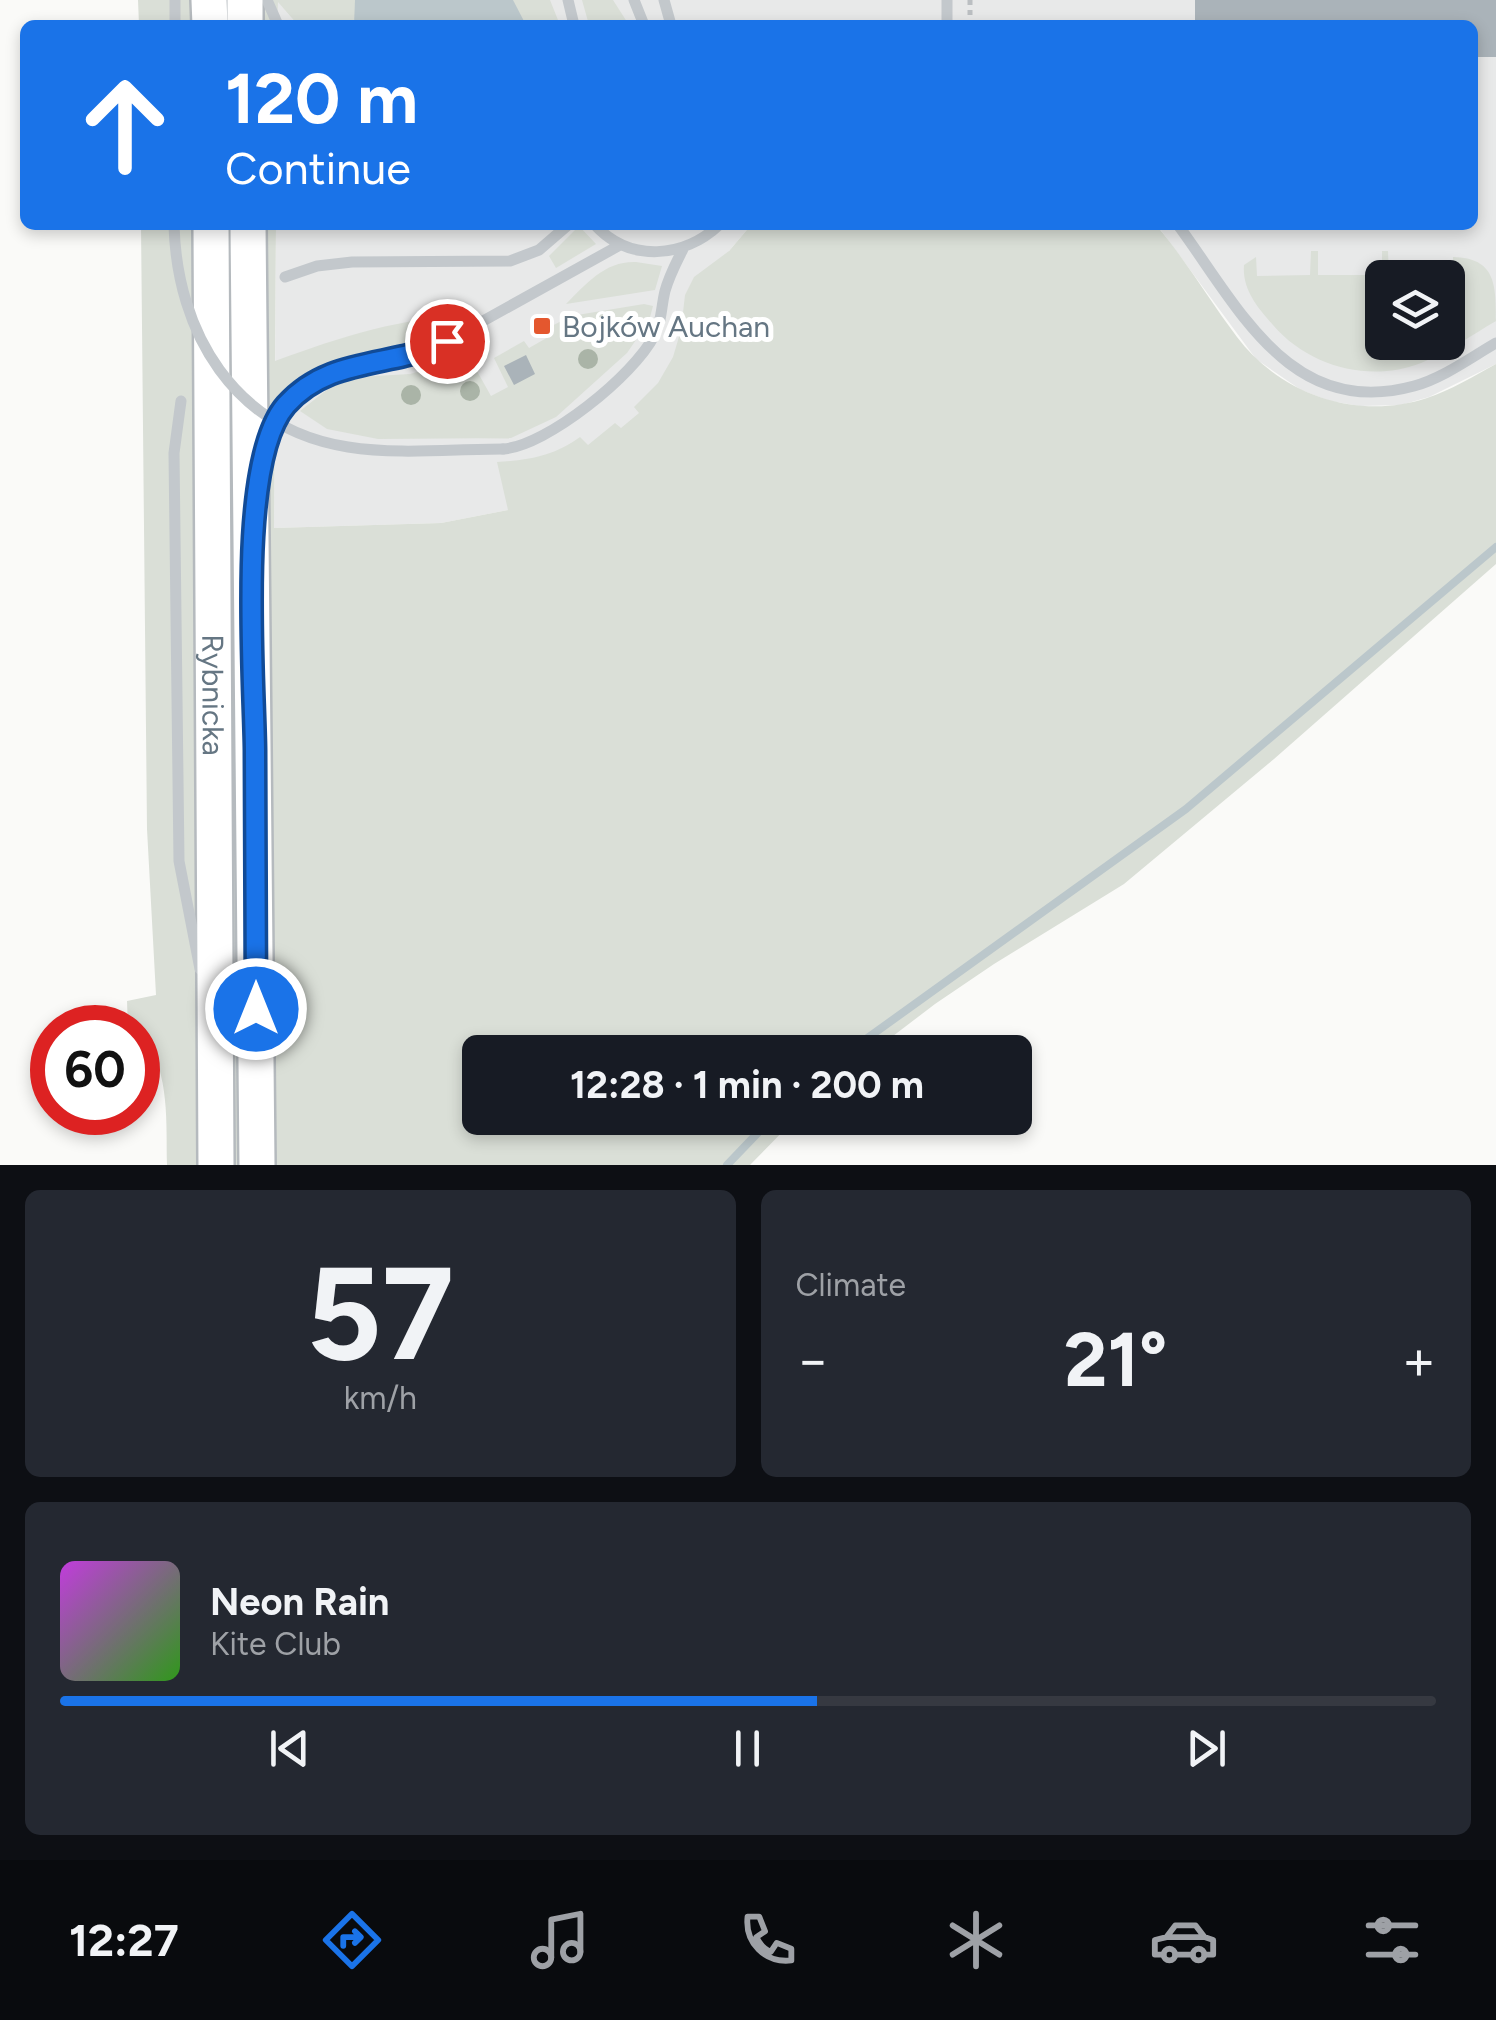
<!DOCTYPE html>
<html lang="en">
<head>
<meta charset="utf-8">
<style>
  body { margin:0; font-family:Figtree,sans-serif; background:#242831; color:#f1f3f6; height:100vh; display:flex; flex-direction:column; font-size:38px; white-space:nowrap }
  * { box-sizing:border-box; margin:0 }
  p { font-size:32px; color:#9ea1a6 }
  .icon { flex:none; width:55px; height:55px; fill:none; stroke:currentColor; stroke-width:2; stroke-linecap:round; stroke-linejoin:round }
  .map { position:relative; height:1165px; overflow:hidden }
  .drawer { display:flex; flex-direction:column; gap:25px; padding:25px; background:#0d0f14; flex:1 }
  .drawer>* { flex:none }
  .guide { position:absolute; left:20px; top:20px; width:1458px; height:210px; border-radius:15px; box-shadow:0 5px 15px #0003; background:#1a73e8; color:#fff; overflow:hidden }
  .fabs { position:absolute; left:1365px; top:260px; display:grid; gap:20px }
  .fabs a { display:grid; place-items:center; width:100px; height:100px; border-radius:15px; background:#171b24; box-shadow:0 5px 15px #0003; font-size:50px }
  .speed { position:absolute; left:30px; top:1005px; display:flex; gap:20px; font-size:50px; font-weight:700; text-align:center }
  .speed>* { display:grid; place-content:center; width:130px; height:130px; border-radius:50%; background:#171b24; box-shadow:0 5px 15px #0003; line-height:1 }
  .speed .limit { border:15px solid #d22; background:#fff; color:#111 }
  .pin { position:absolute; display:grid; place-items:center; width:85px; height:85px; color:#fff; margin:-42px; border:5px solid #fff; border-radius:50%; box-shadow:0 2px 10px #0007 }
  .me { position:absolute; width:110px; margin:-55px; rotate:0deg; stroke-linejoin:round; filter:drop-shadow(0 0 8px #0008) }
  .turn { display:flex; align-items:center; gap:35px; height:210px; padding:0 40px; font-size:45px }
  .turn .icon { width:130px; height:130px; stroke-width:2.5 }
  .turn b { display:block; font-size:70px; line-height:85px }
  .big { font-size:75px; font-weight:700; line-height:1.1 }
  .drawer .widget { flex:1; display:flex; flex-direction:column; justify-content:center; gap:15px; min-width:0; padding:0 35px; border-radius:15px; background:#242831 }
  .drawer .dial { align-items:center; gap:0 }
  .dial b { font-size:130px; line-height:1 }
  .song { display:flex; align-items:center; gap:30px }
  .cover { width:120px; height:120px; border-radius:15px; background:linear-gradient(135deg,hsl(290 70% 55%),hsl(110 70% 35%)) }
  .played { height:10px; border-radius:5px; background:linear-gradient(90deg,#1a73e8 55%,#363941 55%) }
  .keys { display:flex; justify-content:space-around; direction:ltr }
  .heat { display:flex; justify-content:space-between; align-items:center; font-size:55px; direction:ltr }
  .drawer .tiles { flex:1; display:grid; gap:25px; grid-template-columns:1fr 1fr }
  .widget:last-child { grid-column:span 2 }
  .trip { position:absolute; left:462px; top:1035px; width:570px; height:100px; border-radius:15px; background:#171b24; box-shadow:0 5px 15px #0003; font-weight:700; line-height:100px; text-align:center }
  .tab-bar { display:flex; height:160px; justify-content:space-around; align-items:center; background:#090b0e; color:#9ea1a6 }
  .tab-bar .icon { width:70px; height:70px }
  .tab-bar .selected { color:#1a73e8 }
  .tab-bar b { font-size:45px; color:#f1f3f6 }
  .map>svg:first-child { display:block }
  .built { fill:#e8e9e9; fill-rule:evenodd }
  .green { fill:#dadfd7; fill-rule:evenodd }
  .water { fill:#bbc7cb }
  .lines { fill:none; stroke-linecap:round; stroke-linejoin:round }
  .stream { stroke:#bbc7cb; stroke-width:8 }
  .building { fill:#aab3b9 }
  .primary-casing { stroke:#b5babe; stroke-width:40 }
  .path { stroke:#bbbfc2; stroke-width:5; stroke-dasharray:5 5; stroke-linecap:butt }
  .lane { stroke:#c3c8cc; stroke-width:11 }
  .primary { stroke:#fff; stroke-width:35 }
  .lane-bridge { stroke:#c3c8cc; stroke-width:11 }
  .tree { fill:#aab4a7 }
  .route-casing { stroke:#114b97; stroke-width:25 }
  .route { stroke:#1a73e8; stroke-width:18 }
  .poi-dot { fill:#e4572e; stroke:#fff; stroke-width:4 }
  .labels { text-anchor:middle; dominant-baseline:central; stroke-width:10; stroke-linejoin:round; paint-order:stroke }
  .poi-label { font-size:30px; fill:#657683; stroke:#fff; text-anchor:start }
  .street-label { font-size:30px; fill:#657683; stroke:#fff }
</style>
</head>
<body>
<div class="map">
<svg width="1496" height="1165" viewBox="0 0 1496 1165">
  <rect width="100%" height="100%" fill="#fafaf8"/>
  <path class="built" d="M277,0H1496V364L1429,397L1401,405L1360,406L1330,401L1301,390L1256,359L1157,225H1472V25H277ZM1382,278H1448V342H1382Z
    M276,225H751L729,251L665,414L508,510L441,523L274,528Z"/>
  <path class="green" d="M138,0H550L560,25H298L278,2L277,25H139Z
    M582,0H613L629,25H589Z
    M141,225H276L275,361C341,337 403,316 474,316L415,343L334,361L299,378L275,404L274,528L441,523L508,510L497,462C529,460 554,456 580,437L588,445L615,423L621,428L639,413L634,407L658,383L673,357L681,330L685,295L694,277L729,251L751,225H1156C1186,260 1209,300 1237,337C1281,395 1358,421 1427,398C1451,390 1474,376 1496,364V564L1274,759L1124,884L994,964L935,1004L872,1052H480V1118H796L750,1165H167C166,1123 170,1075 145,1038H138V1028L128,1027L127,1001L156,995L147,829Z
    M579,226L596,244L556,268L549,256Z
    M1311,251H1318V275H1382V251H1388L1389,275H1453V257C1496,258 1496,285 1496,321C1472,335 1448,352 1421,363C1370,383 1309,367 1273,325C1257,307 1242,289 1244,265L1256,257L1257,276L1310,275ZM1382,278H1448V342H1382Z
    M636,262L662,266L655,290L566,304C587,283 605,261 636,262Z
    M644,304L653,306L649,321L627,353L556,417L511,438L378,439L327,429L300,411L333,385L358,377L410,374L469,357L491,396L508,387L494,358L524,341L529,348L550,336L546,329L571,316Z"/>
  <path class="water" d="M355,0H513L526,25H354Z"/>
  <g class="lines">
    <path class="stream" d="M848,1052L1186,809L1496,547
      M727,1165L772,1118"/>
  </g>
  <path class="building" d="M1195,0H1496V57H1472V25H1195Z
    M526,355L535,374L514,385L504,366Z"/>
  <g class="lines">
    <defs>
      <g id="primary">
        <path d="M209,0L210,25"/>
        <path d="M245,0V25"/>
        <path id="s1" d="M211,225L216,1165"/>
        <path d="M248,225L257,1165"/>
      </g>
    </defs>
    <use href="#primary" class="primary-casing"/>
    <path class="path" d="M970,0V25"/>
    <path class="lane" d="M267,0L278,25
      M568,0L574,25
      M634,0L644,25
      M664,0L671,25
      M175,25V0
      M947,25V0
      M595,225C630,263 684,258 719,225
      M1178,225C1238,306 1290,420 1414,386C1443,378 1470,358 1496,343
      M285,277L317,266L352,262L510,261L539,250L568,225
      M181,401L174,453L179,861L200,969
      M503,449C547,446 634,375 654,336C662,322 661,307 665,291C669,276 676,263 683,249
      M264,454L275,419L290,400L309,385L340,369L406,355L447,341L620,245"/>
    <use href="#primary" class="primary"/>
    <path class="lane-bridge" d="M174,225C177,333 234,429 348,447C399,455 452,449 503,449"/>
  </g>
  <g class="tree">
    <circle cx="588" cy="359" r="10"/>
    <circle cx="470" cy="391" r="10"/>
    <circle cx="411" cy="395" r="10"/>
  </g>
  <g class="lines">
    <defs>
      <path id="route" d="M256,1009C256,923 255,836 255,750C254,672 237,461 286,405C318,369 360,366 404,356C419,353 432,347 447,341"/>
    </defs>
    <use href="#route" class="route-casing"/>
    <use href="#route" class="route"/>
  </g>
  <rect class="poi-dot" x="532" y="316" width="20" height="20" rx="5"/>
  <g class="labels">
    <g class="poi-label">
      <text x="562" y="326">Bojków Auchan</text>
    </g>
    <g class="street-label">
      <text stroke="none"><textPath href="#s1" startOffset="470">Rybnicka</textPath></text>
    </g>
  </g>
</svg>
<div class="fabs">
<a><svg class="icon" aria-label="layers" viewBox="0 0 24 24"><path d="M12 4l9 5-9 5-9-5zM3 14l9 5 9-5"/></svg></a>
</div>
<div class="speed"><div class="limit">60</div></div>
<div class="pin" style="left:447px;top:341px;background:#d93025"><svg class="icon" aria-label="arrive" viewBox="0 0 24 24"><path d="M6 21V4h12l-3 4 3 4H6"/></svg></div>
<svg class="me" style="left:256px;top:1009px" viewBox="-20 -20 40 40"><circle r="17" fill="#1a73e8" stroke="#fff" stroke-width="3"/><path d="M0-11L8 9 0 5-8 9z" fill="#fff"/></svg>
<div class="trip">12:28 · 1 min · 200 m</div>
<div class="guide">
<div class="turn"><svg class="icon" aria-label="ahead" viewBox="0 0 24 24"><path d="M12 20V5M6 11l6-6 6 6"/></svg><div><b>120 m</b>Continue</div></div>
</div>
</div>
<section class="drawer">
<div class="tiles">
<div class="widget dial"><b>57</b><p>km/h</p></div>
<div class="widget"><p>Climate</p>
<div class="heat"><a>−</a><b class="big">21°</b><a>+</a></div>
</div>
<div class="widget">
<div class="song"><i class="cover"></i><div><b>Neon Rain</b><p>Kite Club</p></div></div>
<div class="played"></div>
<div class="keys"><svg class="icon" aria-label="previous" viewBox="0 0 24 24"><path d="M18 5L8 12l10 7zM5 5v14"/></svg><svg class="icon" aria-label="pause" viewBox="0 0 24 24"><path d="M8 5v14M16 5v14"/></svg><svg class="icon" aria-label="next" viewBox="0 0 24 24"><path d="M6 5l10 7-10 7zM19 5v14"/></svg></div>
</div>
</div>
</section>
<nav class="tab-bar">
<b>12:27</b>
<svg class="icon selected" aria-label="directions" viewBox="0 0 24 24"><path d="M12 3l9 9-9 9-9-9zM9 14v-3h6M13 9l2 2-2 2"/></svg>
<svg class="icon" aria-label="music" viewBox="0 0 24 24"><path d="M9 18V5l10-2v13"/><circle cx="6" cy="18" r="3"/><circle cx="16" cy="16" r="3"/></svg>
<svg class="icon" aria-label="phone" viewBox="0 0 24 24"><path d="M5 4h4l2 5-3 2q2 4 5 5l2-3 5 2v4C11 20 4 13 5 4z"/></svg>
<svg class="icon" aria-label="climate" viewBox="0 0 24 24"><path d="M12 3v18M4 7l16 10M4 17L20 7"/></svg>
<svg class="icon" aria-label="car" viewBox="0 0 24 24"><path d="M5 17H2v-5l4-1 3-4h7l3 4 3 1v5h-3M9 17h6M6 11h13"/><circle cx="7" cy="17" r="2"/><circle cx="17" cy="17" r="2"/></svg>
<svg class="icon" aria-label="filters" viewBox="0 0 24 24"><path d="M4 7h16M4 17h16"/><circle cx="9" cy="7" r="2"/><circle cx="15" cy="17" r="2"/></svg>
</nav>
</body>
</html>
